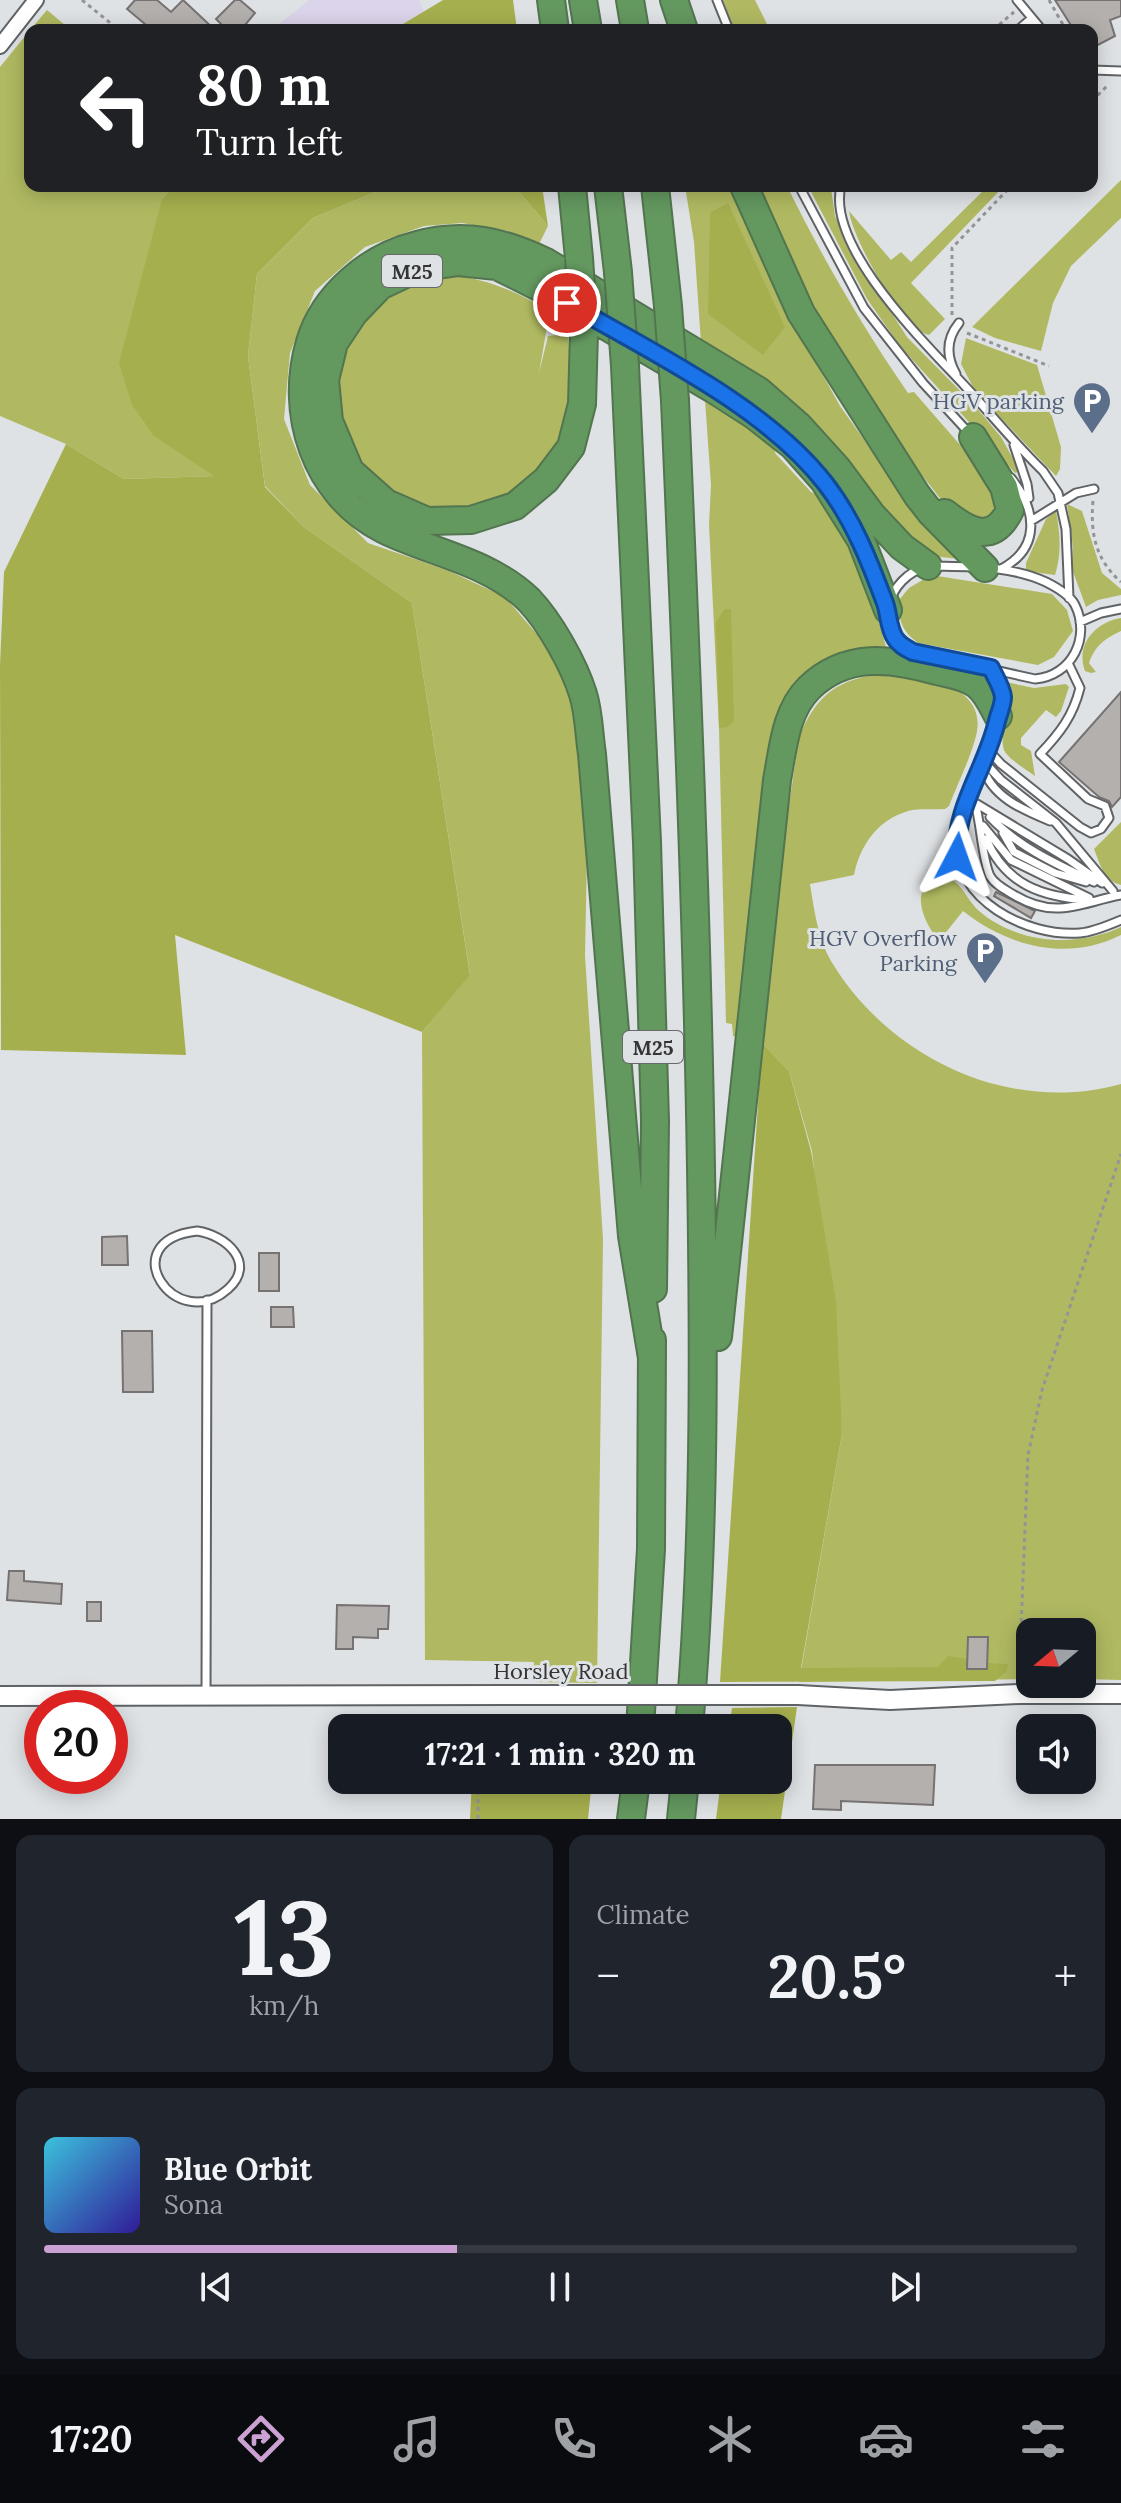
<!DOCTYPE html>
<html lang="en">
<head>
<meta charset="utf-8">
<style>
  body { margin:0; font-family:Lora,serif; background:#20242c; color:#f1f3f6; height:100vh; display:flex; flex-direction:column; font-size:30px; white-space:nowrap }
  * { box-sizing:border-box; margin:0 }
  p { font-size:26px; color:#9ea1a6 }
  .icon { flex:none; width:44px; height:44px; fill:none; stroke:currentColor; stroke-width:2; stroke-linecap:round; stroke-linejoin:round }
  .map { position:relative; height:1819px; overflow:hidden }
  .drawer { display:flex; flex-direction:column; gap:16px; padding:16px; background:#0d0f14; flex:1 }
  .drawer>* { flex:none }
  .hud { position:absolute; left:24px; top:24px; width:1074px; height:168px; border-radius:16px; box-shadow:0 4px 20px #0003; background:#202124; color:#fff; overflow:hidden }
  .needle { width:52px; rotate:251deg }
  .fabs { position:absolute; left:1016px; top:1618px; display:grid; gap:16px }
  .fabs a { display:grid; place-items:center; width:80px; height:80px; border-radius:16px; background:#171b24; box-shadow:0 4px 20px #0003; font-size:40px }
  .speed { position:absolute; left:24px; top:1690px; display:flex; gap:16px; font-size:40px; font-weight:700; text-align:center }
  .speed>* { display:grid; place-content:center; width:104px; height:104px; border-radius:50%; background:#171b24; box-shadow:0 4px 20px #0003; line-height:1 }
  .speed .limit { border:12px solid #d22; background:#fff; color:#111 }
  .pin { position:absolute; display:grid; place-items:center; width:68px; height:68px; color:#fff; margin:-34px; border:4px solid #fff; border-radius:50%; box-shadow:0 2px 8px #0007 }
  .me { position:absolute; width:88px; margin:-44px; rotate:4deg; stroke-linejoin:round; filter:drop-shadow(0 0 6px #0008) }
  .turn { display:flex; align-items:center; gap:28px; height:168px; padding:0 40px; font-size:36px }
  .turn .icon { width:104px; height:104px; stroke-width:2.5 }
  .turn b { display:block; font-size:56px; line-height:68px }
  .big { font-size:60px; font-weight:700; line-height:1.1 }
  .drawer .widget { flex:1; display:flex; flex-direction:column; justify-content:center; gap:12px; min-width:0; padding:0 28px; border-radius:16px; background:#20242c }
  .drawer .dial { align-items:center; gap:0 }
  .dial b { font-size:104px; line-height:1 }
  .song { display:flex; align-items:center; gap:24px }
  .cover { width:96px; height:96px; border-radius:12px; background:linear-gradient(135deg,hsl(190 70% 55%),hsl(250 70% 35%)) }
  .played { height:8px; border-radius:4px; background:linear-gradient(90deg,#caa1d2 40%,#363941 40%) }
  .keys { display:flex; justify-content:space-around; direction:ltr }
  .heat { display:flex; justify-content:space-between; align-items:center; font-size:44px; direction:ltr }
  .drawer .tiles { flex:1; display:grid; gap:16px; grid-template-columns:1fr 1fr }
  .widget:last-child { grid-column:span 2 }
  .trip { position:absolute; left:328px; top:1714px; width:464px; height:80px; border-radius:16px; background:#171b24; box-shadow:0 4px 20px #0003; font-weight:700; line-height:80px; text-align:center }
  .tab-bar { display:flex; height:128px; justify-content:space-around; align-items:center; background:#090b0e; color:#9ea1a6 }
  .tab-bar .icon { width:56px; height:56px }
  .tab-bar .active { color:#caa1d2 }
  .tab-bar b { font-size:36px; color:#f1f3f6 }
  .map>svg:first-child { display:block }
  .industrial { fill:#dbd4ea }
  .green { fill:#b0b961 }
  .forest { fill:#a6af4e }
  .building { fill:#b4b0ae; stroke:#767271; stroke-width:2 }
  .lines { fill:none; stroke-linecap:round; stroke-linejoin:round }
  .service-casing { stroke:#606366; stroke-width:11 }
  .minor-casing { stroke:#606366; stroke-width:18 }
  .tertiary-casing { stroke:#606366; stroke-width:22 }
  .motorway-casing { stroke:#527550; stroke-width:30 }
  .path { stroke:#929496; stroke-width:3; stroke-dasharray:4 4; stroke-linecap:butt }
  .service { stroke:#fff; stroke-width:7 }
  .minor { stroke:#fff; stroke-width:14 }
  .tertiary { stroke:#fff; stroke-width:18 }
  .motorway { stroke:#63985f; stroke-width:26 }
  .tertiary-bridge-casing { stroke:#606366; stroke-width:22; stroke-linecap:butt }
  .motorway-bridge-casing { stroke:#527550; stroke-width:30; stroke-linecap:butt }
  .tertiary-bridge { stroke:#fff; stroke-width:18 }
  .motorway-bridge { stroke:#63985f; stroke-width:26 }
  .route-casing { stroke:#114b97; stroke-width:20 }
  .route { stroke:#1a73e8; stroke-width:14 }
  .labels { text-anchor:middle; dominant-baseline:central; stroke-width:6; stroke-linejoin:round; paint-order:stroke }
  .shield { fill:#dfe2e5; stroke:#67686a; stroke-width:2 }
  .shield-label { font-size:20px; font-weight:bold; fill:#333435 }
  .service-label { font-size:22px; fill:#4e5e75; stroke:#dfe2e5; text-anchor:end }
  .street-label { font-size:22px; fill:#333435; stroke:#dfe2e5 }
</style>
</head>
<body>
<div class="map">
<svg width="1121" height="1819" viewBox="0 0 1121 1819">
  <rect width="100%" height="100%" fill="#dfe2e5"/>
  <path class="industrial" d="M309,0H419L424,12L393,30H272Z"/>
  <path class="green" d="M723,0H755L770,30H734Z
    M47,10L71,30H30Z
    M30,30V186H174L162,199L215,476L124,479L66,444L0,416V67Z
    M1121,180V218L1071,266L1053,303L1041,351L995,338L972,327Z
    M390,186H514L548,226L538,246L508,231L462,223L424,226L365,247L315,291L290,353L284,419L310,485L368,543L447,570L505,597L547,646L573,696L587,857L585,955L603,1239L597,1683L533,1682L534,1662L425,1660L422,1032L470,974L412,603L304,527L265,486L248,356L257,274L313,218Z
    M685,186H732L788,312L840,406L914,510L960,559L931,556L701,343L694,242Z
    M757,186H787C823,259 862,326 908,393L914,392L995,485L997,515L981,522L943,502L899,446L818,318L796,276Z
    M808,186H829L831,188L835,216L851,250L907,337L975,406L1001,437L1020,471L1015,473L900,346L867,299Z
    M988,186H1004L911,283L945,319L929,335C903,330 852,238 849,211L891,260L901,252L911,262Z
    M448,274C485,279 514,290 546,309L548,321L539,373L548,336L568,334C569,355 574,388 570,407C566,421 561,441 554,453C550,460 542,466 537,472C471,547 348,505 337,406C334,384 337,362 347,342C371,297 400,283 448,274Z
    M966,338L1037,365L1061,447L1060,469L1056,476L975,391L961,364Z
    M705,400L762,431L775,441V453L811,492L825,498L845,529L875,606L886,647L883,652L798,683L738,1037L733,1036L732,1024L726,1023L719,728L709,525L711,485Z
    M1067,504L1082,511L1102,573L1121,589V595L1098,600L1086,607L1072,569L1073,547Z
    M1056,511C1060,533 1062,553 1055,575L1026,571V563L1046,519Z
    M931,575L1052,594L1067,610L1073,631L1054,657L1038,665L918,643C902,631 898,620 899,600L909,588Z
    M1121,618V631C1104,639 1095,646 1089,663L1096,672L1091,673L1085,671C1075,644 1096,622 1121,618Z
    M877,667C913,676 990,681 976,736C970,759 958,783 949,806L945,809C933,810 920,808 908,811C877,820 860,846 854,875L810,884C814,909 818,939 831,961C890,1059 1010,1115 1121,1084V1680L1082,1679V1632H1030V1679L799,1682L842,1434L812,1151L789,1071L762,1043L772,922L799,737C814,700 834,680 876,675Z
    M1006,682L1034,688L1066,684L1069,687L1061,711L1056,717L1046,710L1021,738V745L1031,751L1035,776C1026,769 1011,761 1005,752C997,740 1012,703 1006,682Z
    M1121,822V885C1104,881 1100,864 1094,849Z
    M945,876C962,882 966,899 979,911C1018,944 1076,948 1121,927V935C1067,962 1009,947 963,911L939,941C921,919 907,883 945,876Z"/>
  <path class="forest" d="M443,0H513L517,30H393Z
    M174,186H390L313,218L257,274L248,356L265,487L304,527L412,603L470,975L422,1032L175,935L186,1055L1,1050L0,665L4,572L66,444L124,479L214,476L154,436L132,405L119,363L162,199Z
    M514,186H542L548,226Z
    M728,203L785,327L763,355L708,314L710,213Z
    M725,609H731L734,721L728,727L719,728L716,622Z
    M762,1043L789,1071L811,1151L836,1301L842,1434L801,1668L938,1667L948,1656L967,1659L968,1669H987V1663L1008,1664L1007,1671L995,1681L720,1682Z
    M797,1707L781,1819H716L721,1780H778V1728H729L732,1708Z
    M599,1721L598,1728H474V1724Z
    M472,1780H592L588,1819H470Z"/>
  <path class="building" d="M135,0H157L171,12L183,0L215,30H152L127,9Z
    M235,0H240L255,13L241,30H227L216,19Z
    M1055,0H1121V16L1110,20L1115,36L1092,48V30H1074Z
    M1121,692V797L1112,807L1109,801L1099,797L1059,762Z
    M996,892L1035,911L1031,918L994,896Z
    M127,1236L128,1265H102V1237Z
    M259,1253H279V1291H259Z
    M271,1307H293L294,1327H271Z
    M122,1331H152L153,1392H123Z
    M9,1571H24V1581L62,1584L61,1604L7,1600Z
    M87,1602H101V1621H87Z
    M337,1605L389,1606L388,1629H378V1638L353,1637V1649H336Z
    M968,1637H988L987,1669H967Z
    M815,1765H935L933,1805L841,1801V1810L813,1809Z"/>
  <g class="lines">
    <defs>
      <path id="service" d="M717,0L729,30
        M1017,0L1042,30
        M1018,30L1032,18
        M1092,70L1121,71
        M799,186L864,308L923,383L970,434
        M841,186C826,247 925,343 964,385C991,414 1015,444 1043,471L1058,493L1066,529L1069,598
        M956,374C946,356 946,339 959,323
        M1014,445L1027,484L1029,498
        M1031,521L1076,493L1094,489
        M928,566C967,567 1010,565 1046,582C1056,587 1070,595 1075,605C1091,637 1072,676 1035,679L913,652C871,631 886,577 928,566Z
        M1001,569C1041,548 1037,510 1011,478
        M1080,622L1101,613L1121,609
        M991,668L1003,693L1002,703
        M997,723C992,738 987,755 980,770C970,791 956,815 956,839C954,900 1026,937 1080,933C1093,932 1109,925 1121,920
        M988,750L1001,764L1080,827L1091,833L1101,829L1109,818L1105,806L1088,799L1040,754C1060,733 1073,716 1080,688L1069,665
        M988,757L987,765L1001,780L1056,823L1113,891
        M982,766C992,797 1021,809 1050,821
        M975,803C981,823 982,859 990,876C995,885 1006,890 1014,895C1056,920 1079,903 1121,895
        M977,804L1068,859L1102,883
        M990,817C1018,847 1058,865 1094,882
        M983,826L1011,860L1089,898
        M1003,833L1014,852L1055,873L1086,882
        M986,839C1006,885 1042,897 1088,900
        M197,1231C226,1235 257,1263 228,1289C176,1336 111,1241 197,1231Z
        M206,1694L207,1300"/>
      <path id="minor" d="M0,46L36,0"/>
      <path id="tertiary" d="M798,1695L890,1700L1019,1694H1121
        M0,1696L530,1695"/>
      <path id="motorway" d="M551,0L555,30
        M583,0L588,30
        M630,0L635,30
        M674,0L684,30
        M572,186L579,258
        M608,186L618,272
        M655,186L668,306
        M744,186L801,313L917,495L931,513L985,568
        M584,332L582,404L571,447L546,480L515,506L471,520L427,521L386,503L350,471L329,421L325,380L334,343L354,313L380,286L418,268L458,262L497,266L543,289L713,389L755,416L793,446L824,481L861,540L888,610
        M625,366L647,842L655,1121L653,1289
        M675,401C686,657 697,912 701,1168C704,1355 705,1542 689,1728
        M945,513C969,532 993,545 1010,510L1004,487L973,437
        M718,1337L777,780C783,749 785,712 809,688C846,652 892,658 937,671C950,674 966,676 977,685C987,693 992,705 998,716
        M652,1358L632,1236L592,754C589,735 589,713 583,694C574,665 550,622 529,600C489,561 431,553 383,529C314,494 289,412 310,342C324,295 369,257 417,245C465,232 502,241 546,262L759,391L799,426L837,468L872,515L902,547L928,566
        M640,1728L651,1549L652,1340
        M631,1819L636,1780
        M681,1819L685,1780"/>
    </defs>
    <use href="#service" class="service-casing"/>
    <use href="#minor" class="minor-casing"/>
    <use href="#tertiary" class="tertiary-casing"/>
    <use href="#motorway" class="motorway-casing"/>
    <path class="path" d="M82,0L119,30
      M1049,0L1066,30
      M993,30L1014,12
      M1092,101L1109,84
      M952,315V248L1011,186
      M967,333L1049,366
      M1093,501C1090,534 1096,560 1121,582
      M1019,1678L1028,1455L1042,1390L1121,1154
      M478,1728V1712
      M478,1819V1780"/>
    <use href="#service" class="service"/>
    <use href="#minor" class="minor"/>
    <use href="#tertiary" class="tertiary"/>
    <use href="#motorway" class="motorway"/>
    <defs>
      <path id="tertiary-bridge" d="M530,1695H798"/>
      <path id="motorway-bridge" d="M579,258L584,332
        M618,272L625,366
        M668,306L675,401"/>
    </defs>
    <use href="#tertiary-bridge" class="tertiary-bridge-casing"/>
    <use href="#motorway-bridge" class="motorway-bridge-casing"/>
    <use href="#tertiary-bridge" class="tertiary-bridge"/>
    <use href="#motorway-bridge" class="motorway-bridge"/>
  </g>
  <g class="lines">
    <defs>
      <path id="route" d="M567,303C651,352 765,406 825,483C853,519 869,560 885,603C889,614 888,627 895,638C899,645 906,648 913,652L991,668C995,677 1002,687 1003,697C1003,705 999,713 997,721C986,769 954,807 957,857"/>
    </defs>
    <use href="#route" class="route-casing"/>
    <use href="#route" class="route"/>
  </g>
  <defs>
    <symbol id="parking-pin" viewBox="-11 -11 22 30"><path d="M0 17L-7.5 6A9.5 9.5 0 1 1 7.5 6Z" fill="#5c6f8a" stroke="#dfe2e5"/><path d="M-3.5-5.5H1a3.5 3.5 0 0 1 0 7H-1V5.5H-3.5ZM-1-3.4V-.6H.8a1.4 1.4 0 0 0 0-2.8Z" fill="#fff"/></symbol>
  </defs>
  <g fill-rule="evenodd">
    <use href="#parking-pin" x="1070" y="379" width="44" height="60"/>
    <use href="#parking-pin" x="963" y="929" width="44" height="60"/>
  </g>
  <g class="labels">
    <g class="shield">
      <rect x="382" y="255" width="60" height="32" rx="6"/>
      <rect x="623" y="1031" width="60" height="32" rx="6"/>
    </g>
    <g class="shield-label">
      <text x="412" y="271">M25</text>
      <text x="653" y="1047">M25</text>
    </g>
    <g class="service-label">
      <text x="1064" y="401">HGV parking</text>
      <text x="957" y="938">HGV Overflow<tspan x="957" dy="25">Parking</tspan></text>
    </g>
    <g class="street-label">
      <text x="561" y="1671">Horsley Road</text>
    </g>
  </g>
</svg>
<div class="fabs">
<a><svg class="needle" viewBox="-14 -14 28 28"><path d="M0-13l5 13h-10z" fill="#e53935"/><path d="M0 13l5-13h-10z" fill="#9ea1a6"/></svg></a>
<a><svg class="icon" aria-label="sound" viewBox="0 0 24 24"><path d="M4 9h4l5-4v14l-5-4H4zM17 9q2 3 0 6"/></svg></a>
</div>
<div class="speed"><div class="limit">20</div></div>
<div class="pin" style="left:567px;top:303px;background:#d93025"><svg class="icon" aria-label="arrive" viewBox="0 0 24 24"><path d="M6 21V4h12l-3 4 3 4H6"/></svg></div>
<svg class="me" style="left:957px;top:857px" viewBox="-20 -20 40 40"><path d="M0-17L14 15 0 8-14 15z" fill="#1a73e8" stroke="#fff" stroke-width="4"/></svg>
<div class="trip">17:21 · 1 min · 320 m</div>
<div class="hud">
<div class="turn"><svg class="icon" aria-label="left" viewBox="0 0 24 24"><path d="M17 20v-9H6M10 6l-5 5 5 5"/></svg><div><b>80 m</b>Turn left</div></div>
</div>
</div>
<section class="drawer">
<div class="tiles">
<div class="widget dial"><b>13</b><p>km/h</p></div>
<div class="widget"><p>Climate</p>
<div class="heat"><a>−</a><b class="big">20.5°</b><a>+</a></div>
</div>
<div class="widget">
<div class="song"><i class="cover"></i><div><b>Blue Orbit</b><p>Sona</p></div></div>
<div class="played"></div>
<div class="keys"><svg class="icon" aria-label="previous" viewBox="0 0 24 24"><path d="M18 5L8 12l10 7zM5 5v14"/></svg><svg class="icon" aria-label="pause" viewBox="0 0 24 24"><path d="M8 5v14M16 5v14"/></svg><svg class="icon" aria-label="next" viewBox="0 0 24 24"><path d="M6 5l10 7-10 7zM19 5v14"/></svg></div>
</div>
</div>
</section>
<nav class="tab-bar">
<b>17:20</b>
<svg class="icon active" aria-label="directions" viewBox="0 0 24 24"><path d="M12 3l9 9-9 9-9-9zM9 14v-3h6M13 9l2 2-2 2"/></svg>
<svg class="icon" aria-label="music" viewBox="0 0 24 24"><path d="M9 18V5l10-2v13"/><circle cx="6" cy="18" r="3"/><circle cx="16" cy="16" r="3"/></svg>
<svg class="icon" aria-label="phone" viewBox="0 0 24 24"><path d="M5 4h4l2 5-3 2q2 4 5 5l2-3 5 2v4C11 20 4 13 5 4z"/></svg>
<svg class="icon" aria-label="climate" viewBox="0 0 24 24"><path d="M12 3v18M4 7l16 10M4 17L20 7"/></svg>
<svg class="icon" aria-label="car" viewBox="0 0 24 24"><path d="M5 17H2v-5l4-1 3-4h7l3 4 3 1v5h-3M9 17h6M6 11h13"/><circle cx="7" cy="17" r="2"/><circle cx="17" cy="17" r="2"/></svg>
<svg class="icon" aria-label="filters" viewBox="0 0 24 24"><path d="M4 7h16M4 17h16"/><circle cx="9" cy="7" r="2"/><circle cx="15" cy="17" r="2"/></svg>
</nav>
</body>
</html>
